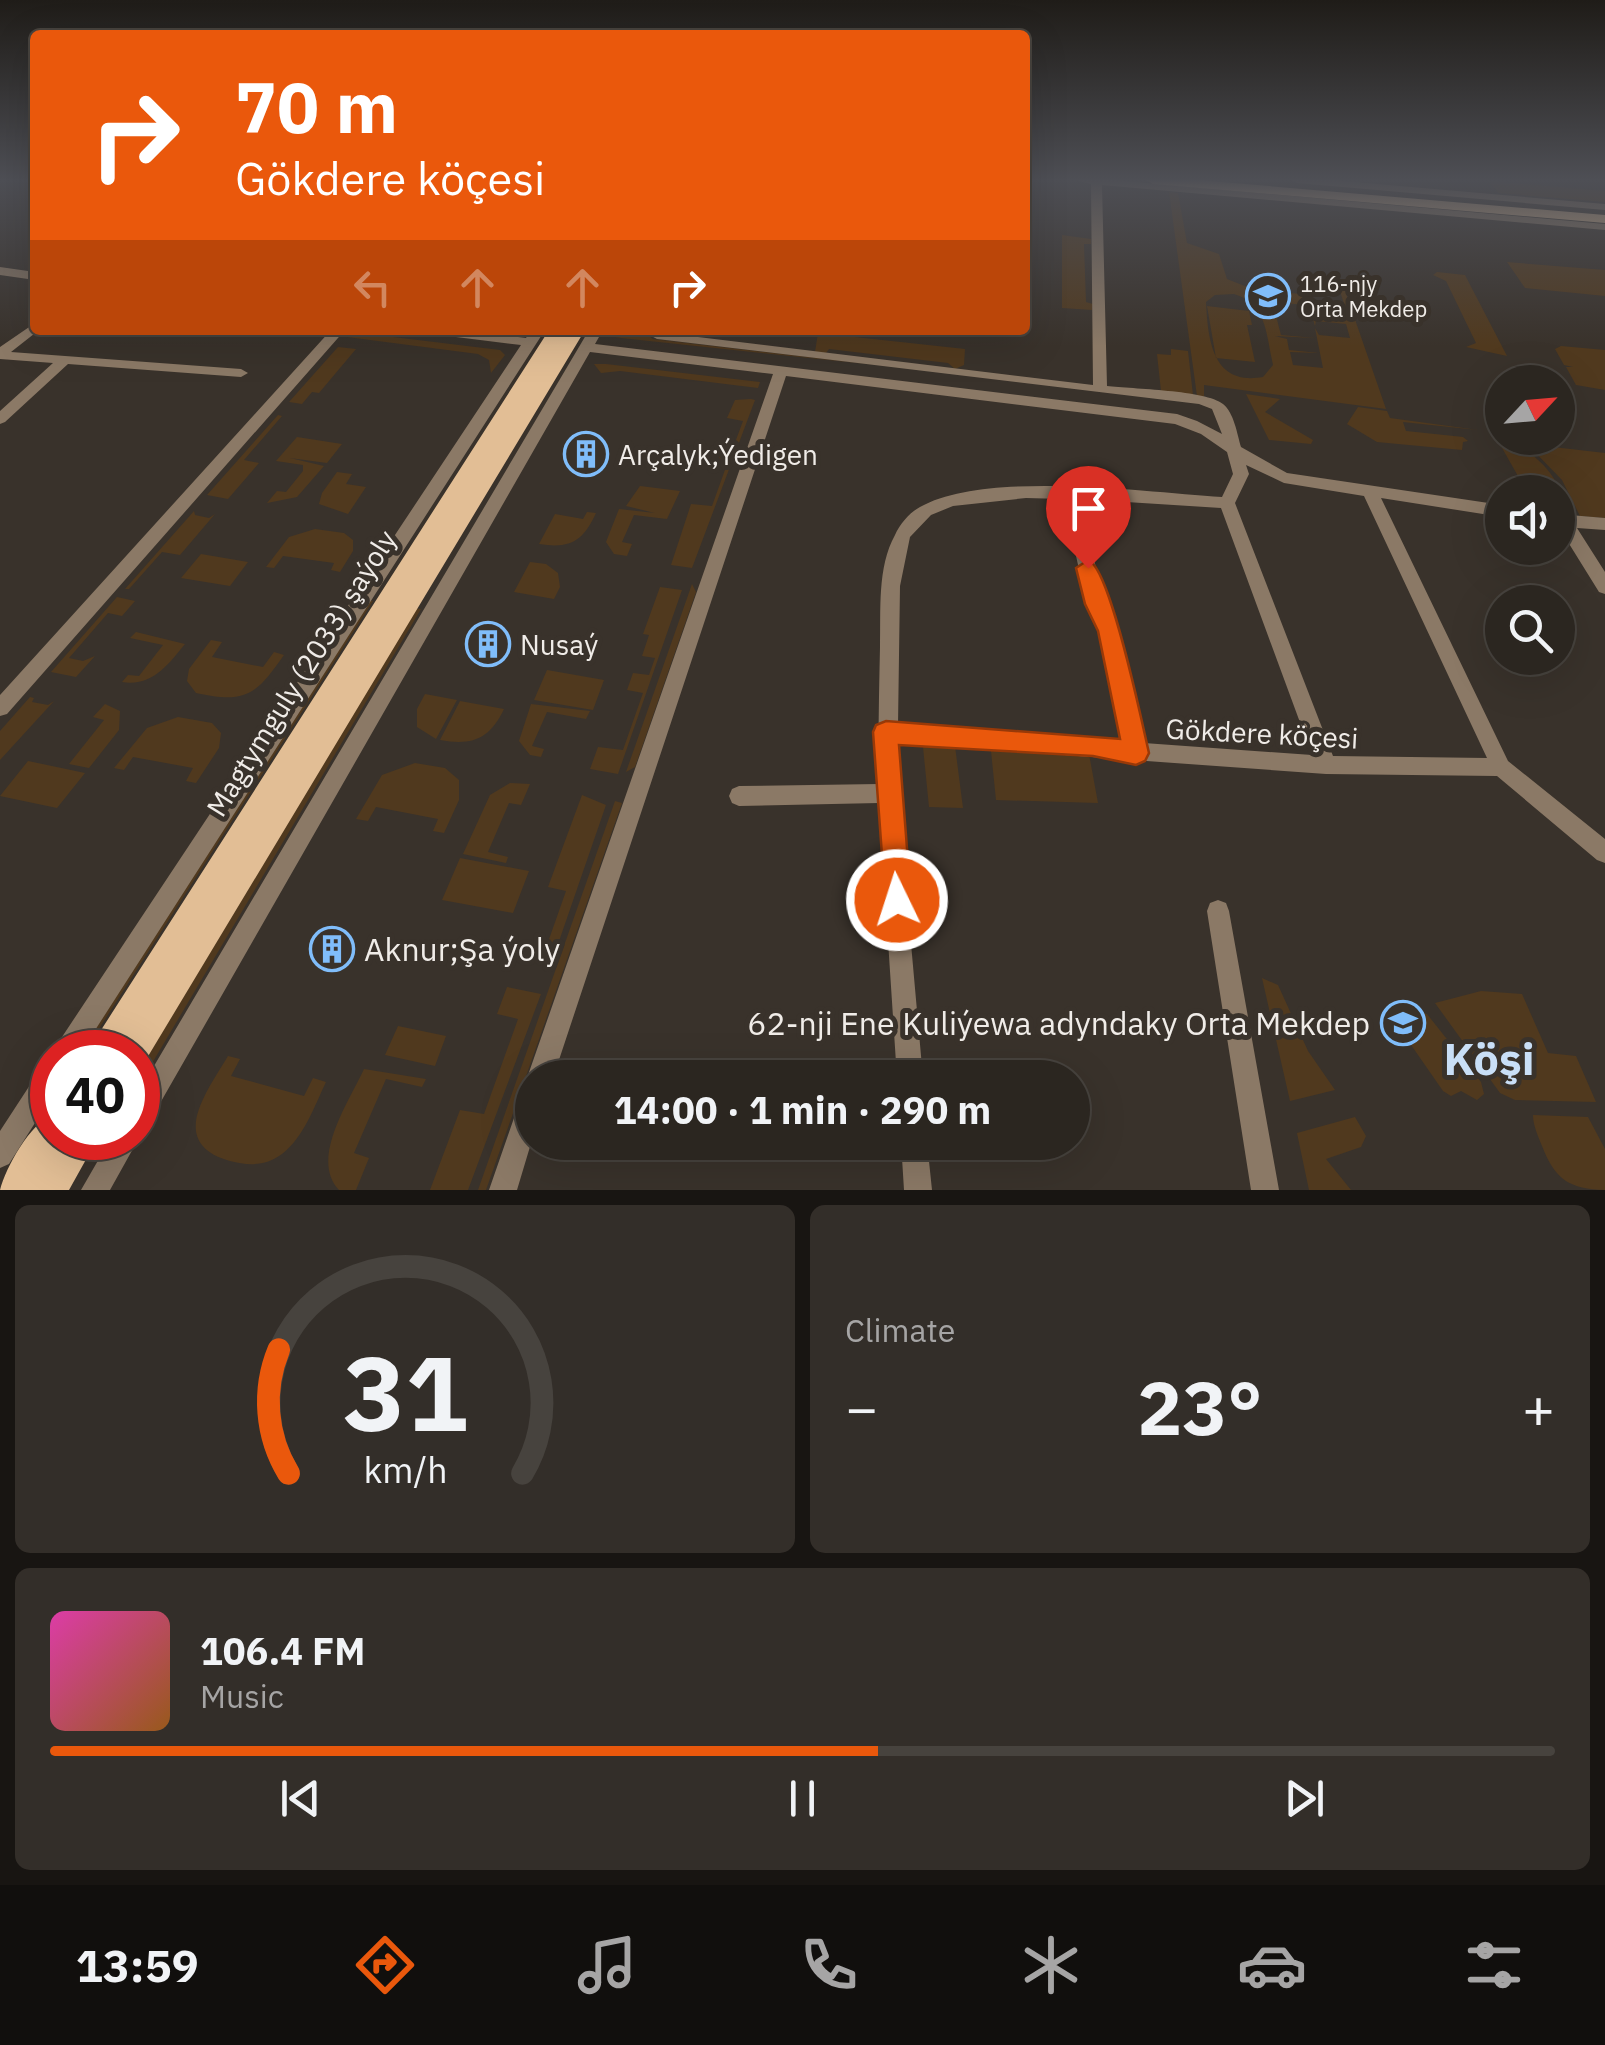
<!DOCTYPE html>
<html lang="en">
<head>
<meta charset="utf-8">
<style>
  body { margin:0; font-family:"IBM Plex Sans",sans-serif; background:#332e29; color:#f1f3f6; height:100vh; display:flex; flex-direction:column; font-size:38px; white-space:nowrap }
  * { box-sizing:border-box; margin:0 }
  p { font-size:32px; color:#a6a5a5 }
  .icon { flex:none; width:55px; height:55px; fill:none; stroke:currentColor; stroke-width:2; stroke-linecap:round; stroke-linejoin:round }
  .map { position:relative; height:1190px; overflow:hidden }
  .side { display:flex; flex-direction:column; gap:15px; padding:15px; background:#181512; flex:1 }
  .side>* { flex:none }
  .top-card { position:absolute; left:30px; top:30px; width:1000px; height:305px; border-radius:10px; box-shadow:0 10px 40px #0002,0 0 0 2px #47433e; background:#ea580c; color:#fff; overflow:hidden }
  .needle { width:65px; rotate:64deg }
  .fabs { position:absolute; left:1485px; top:365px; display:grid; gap:20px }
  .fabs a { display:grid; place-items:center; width:90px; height:90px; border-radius:50%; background:#2b2620; box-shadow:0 10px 40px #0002,0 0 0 2px #47433e; font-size:50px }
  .speed { position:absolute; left:30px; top:1030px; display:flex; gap:20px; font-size:50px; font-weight:700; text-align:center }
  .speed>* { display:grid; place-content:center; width:130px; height:130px; border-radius:50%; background:#2b2620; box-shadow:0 10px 40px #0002,0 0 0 2px #47433e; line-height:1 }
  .speed .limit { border:15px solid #d22; background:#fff; color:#111 }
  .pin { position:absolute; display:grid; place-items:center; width:85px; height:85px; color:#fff; margin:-102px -42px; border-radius:50% 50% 50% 0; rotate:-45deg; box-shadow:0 0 10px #0007 }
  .pin .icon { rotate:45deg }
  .me { position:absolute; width:110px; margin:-55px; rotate:356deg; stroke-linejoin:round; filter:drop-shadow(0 0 8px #0008) }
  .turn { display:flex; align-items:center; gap:35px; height:210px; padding:0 40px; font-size:45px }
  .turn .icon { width:130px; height:130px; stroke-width:2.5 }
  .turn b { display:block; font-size:70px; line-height:85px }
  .lanes { display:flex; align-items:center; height:95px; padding:0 40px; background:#0003; justify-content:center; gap:50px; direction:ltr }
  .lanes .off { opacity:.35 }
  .big { font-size:75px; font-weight:800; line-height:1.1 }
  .side .widget { flex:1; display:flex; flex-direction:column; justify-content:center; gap:15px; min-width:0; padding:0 35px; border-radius:15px; background:#332e29 }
  .side .dial { align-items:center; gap:0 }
  .dial svg { height:260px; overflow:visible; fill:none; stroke:#47433e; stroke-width:7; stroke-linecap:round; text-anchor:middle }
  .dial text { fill:#f1f3f6; stroke:none }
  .song { display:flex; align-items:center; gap:30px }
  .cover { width:120px; height:120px; border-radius:15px; background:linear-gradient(135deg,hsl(320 70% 55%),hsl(30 70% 35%)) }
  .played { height:10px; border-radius:5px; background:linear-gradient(90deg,#ea580c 55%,#47433e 55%) }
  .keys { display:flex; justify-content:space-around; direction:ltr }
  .heat { display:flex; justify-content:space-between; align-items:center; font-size:55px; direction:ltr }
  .side .tiles { flex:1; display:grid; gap:15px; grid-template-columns:1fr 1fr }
  .widget:last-child { grid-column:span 2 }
  .trip { position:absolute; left:515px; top:1060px; width:575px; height:100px; border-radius:50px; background:#2b2620; box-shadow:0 10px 40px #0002,0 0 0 2px #47433e; font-weight:800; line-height:100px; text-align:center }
  .dock { display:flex; height:160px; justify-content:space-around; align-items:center; background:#110f0d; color:#a6a5a5 }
  .dock .icon { width:70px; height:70px }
  .dock .selected { color:#ea580c }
  .dock b { font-size:45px; color:#f1f3f6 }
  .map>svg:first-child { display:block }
  .green { fill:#50391e; fill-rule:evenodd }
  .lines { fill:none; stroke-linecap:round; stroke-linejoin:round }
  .minor { fill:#8b7966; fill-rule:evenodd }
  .major { fill:#e2be95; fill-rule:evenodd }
  .route { fill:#ea580c; stroke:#983908; stroke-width:2.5 }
  .labels { text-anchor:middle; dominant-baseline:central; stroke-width:10; stroke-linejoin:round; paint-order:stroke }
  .far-poi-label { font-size:22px; fill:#f0ece8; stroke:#39322b; text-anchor:start }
  .poi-label { font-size:28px; fill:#f0ece8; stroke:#39322b; text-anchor:start }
  .street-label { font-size:28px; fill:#f0ece8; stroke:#39322b }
  .near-poi-label { font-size:32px; fill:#f0ece8; stroke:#39322b; text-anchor:start }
  .near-district-label { font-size:45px; font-weight:bold; fill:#c9dff7; stroke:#39322b }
</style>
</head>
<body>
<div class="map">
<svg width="1605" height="1190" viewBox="0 0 1605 1190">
  <rect width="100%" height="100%" fill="#39322b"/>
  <path class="green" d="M1490,181L1605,191V202L1498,193Z
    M1169,192L1178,193L1187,243L1219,254L1227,279L1255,290L1301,294L1304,305L1285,303L1286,311L1268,310L1275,312L1281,335L1315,338L1275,336L1287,339L1289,350L1319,353L1290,352L1293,365L1323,368L1315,328L1319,335L1350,338L1346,324L1316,321L1315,326L1310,309L1347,313L1337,282H1342L1386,409L1204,385V396H1197ZM1234,294C1267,304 1266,334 1273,365L1263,377C1213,386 1208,341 1206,302L1215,295Z
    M1062,235L1091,239V244H1084L1086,302L1093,304L1092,310L1062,308Z
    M1507,262L1605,270V296L1525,288Z
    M1437,272L1465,275L1507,356L1466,347L1476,343L1446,281L1433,275Z
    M1207,306L1249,311L1252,325H1247L1255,362L1216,358Z
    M608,330H640L653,339L876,365L621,338L609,336Z
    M352,332L500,350L505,355L491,373L489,360L478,354L347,337Z
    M818,333L965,349L964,365L955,369L948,363L829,349L826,353L815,352Z
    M1561,346L1605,350V390L1576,385L1566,367H1573L1564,365L1555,349Z
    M338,347L356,349L319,393L312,392L302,404L289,402Z
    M1171,349L1188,351L1193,395L1161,391L1157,354L1171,355Z
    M594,364H606L760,382L758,388L620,371L601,373Z
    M1246,394L1280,399L1265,412L1313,440L1311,444L1269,440Z
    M751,399L755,400L692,568L671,565L691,504L712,506L726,467L713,465L716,455L730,456L743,421L727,418L735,400Z
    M1358,407L1387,411L1390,418L1478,430L1403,422L1406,431L1463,437L1468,441L1463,442L1462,450L1377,442L1347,424Z
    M278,415L282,416L244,460L259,463L228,499L207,495Z
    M297,437L342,444L327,463L290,458L324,466L297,497L267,503L277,491L286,492L303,471V465L276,461Z
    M1497,439C1529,444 1569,480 1563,517L1558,516V492H1527Z
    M1527,444L1605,453V518L1580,516L1562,480Z
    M337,472L352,474L346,484L366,487L348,514L319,504L322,493Z
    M640,486L680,491L667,519L634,515L622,542L632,544L627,556L614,554L606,542L619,509L655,513L626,506Z
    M194,511L195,515L209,518L215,514L180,555L162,552L129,589H125Z
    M587,512L596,513C583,541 571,549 539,544L555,514L583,519Z
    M315,529L344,533L353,540V551L340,572L331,570L334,563L283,556L274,568L266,567L289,537Z
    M201,554L248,562L230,586L181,578Z
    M530,562L546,564L558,573L560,587L554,599L514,592Z
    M692,584L696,592L635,767L626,772Z
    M660,587L682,590L618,774L590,769L598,747L623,750L643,693L627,690L633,673L649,675L655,658L642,656L649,635L643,634Z
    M117,597L135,601L122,616L108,613L69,658L83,661L95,656L76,677L51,672Z
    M367,600L373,601L84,1052H76Z
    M415,608L421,609L138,1087V1072Z
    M136,632L185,644C168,665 152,687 122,682L128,675L139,676L163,645L130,638Z
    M211,640L222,642L212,657L263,667L274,652L284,655C256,695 246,704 196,693L187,681L189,669Z
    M547,670L604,680L593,710L534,700Z
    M425,694L457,700L436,739L417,727V709Z
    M30,697L34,698L32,702L48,705L54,701L0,760V731Z
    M460,701L504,709C490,739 472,746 440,740Z
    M105,704L120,711L119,730L89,768L69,764L104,720L93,717Z
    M531,704L590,711L586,719L547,712L532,746L544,749L541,757L530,755L519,741Z
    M178,717L212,723L221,733L219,748L196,783L186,781L193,768L133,757L124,770L114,768L147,728Z
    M955,746L963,808L929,807L923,747Z
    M991,751L1089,754L1098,803L996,800Z
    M28,761L85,773L57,808L0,796Z
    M415,763L445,768L459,780V800L444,833L433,831L438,819L376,807L368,821L356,819L382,775Z
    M510,783L530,784L521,805L509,803L488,852L508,857L506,863L463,854L490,795Z
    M582,795L606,805L557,947L547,945L566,891L548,887Z
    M615,801L622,803L486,1190H478Z
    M460,858L529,871L513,913L442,900Z
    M1262,978L1278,985L1308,1051L1335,1090L1290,1101Z
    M507,987L541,994L468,1190H430L460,1110L484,1114L518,1019L497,1014Z
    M1481,991L1522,994L1548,1053L1576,1056L1596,1102L1515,1100L1500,1093L1435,1003Z
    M1417,1011L1427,1014L1481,1082L1484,1094L1477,1100L1461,1091L1451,1096L1443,1091L1400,1029L1398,1022Z
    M398,1026L446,1036L435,1066L385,1055Z
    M228,1056L240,1059L231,1076L304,1096L313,1078L326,1082C314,1107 304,1137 282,1154C266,1166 249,1166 230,1161C167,1143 206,1093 228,1056Z
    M364,1069L426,1079L422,1087L386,1079L354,1153L369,1158L356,1190H339C309,1159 350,1100 364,1069Z
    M1533,1115L1588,1117L1605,1149V1190C1570,1189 1555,1180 1542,1146C1538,1136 1533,1125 1533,1115Z
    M1355,1117L1366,1136L1361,1147L1326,1159L1351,1190H1309L1297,1133Z"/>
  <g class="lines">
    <path class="minor" d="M1075,180H1113L1605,224V230L1102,185L1107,386C1132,389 1206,390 1223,404C1234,413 1237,433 1241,447L1287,473L1502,505V517L1381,498L1508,761L1605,839V863L1597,860L1497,776L1326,774L898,743L904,865L923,1078H897L879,803L739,806L732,803L729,796L732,789L739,786L879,784C878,738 879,694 880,647C881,611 877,567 895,535C900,524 909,513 920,507C986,470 1145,492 1222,497L1233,474L1227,452L1201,434L1175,424L786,376L553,1078H532L531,1087L527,1078L773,374L590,352L147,1126L138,1130V1093L589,330H603L595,344L1177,414L1197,421L1222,434L1212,409L1199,404L657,339L640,330L1093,385L1091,184ZM1246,465L1284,483L1364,496L1487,758L1333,756L1235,503L1249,474ZM1026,498L1063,499L1087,604L1101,631L1124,741L898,725L900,586L910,537L931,515L953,506ZM1079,499L1221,508L1312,755L1144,743L1119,631L1105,604Z
      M1292,180H1331L1605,204V210L1297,183Z
      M0,267L35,272V280L0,275Z
      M35,323V330H39L11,352L241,369L248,373L241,377L68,364L5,422L0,424V411L53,363L0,359V347Z
      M331,330H345L7,714L0,716V695Z
      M425,330H465L526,338L531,330H545L81,1052H55L58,1043L521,345L432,334Z
      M1558,514L1605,518V530L1577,528L1605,572V594L1599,592L1558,526Z
      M1218,900L1226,903L1229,911L1279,1190H1251L1207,911L1210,903Z
      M52,1061V1096L9,1164L0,1168V1131L43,1065Z
      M532,1088V1140L517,1190H489L523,1092Z
      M138,1134L139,1138L110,1190H81L111,1138H138Z
      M901,1142H927L932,1190H904Z"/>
    <path class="major" d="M1146,180H1198L1605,215V223L1153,184Z
      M549,330H567L510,422L567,330H585L144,1063L138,1066V1052H87Z
      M52,1115V1138H98L69,1190H0C6,1167 30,1124 52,1115Z"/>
  </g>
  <linearGradient id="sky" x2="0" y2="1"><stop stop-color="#1f1c18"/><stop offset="0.52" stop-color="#4e4f55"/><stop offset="1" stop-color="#4e4f55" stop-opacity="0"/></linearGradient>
  <rect width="1605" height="346" fill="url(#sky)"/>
  <path class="route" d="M1088,560C1110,566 1142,723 1149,753L1145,761L1136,765L1093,756L899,745L911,900L907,910L897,914L886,910L873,732L876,725L886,721L1120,739L1098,631L1085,604L1076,568Z"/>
  <defs>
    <symbol id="school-ring" viewBox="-11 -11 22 22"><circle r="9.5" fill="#39322b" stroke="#80bdfa" stroke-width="1.5"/><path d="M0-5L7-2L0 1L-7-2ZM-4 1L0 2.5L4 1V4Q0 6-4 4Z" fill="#80bdfa"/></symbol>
    <symbol id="building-ring" viewBox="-11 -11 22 22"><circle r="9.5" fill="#39322b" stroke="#80bdfa" stroke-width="1.5"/><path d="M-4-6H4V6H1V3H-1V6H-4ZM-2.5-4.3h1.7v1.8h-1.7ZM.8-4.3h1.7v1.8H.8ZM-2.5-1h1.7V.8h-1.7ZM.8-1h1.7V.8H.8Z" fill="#80bdfa"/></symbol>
  </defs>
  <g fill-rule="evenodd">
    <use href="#school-ring" x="1243" y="271" width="50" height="50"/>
    <use href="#building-ring" x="561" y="429" width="50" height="50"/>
    <use href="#building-ring" x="463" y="619" width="50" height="50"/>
    <use href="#building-ring" x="307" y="924" width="50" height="50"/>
    <use href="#school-ring" x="1378" y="998" width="50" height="50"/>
  </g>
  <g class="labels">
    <g class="far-poi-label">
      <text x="1300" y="283">116-njy<tspan x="1300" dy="25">Orta Mekdep</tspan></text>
    </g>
    <g class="poi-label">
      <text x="618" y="454">Arçalyk;Ýedigen</text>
      <text x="520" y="644">Nusaý</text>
    </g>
    <g class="street-label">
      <text transform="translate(301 673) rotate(-58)">Magtymguly (2033) şaýoly</text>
      <text transform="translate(1262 733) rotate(3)">Gökdere köçesi</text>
    </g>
    <g class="near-poi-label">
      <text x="364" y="949">Aknur;Şa ýoly</text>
      <text x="1370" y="1023" text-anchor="end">62-nji Ene Kuliýewa adyndaky Orta Mekdep</text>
    </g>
    <g class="near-district-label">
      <text x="1489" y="1058">Köşi</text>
    </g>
  </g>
</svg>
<div class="fabs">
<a><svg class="needle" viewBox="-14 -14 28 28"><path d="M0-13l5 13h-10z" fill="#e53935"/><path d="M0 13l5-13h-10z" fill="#a6a5a5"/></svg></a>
<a><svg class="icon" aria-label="sound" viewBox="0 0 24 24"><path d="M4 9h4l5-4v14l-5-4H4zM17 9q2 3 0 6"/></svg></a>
<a><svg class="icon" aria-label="search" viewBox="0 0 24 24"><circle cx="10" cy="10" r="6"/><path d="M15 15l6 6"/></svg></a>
</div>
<div class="speed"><div class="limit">40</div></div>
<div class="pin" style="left:1088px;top:568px;background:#d93025"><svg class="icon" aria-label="arrive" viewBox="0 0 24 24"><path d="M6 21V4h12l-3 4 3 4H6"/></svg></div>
<svg class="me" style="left:897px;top:900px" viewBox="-20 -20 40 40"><circle r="17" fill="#ea580c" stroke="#fff" stroke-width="3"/><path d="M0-11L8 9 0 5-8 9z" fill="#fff"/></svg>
<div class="trip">14:00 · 1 min · 290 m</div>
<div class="top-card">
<div class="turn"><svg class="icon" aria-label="right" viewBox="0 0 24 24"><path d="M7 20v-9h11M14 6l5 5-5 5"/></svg><div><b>70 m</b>Gökdere köçesi</div></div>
<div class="lanes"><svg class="icon off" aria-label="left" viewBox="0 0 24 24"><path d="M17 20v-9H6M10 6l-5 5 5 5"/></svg><svg class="icon off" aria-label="ahead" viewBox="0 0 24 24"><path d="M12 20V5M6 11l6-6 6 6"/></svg><svg class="icon off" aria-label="ahead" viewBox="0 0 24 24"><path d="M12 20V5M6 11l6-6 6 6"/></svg><svg class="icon" aria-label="right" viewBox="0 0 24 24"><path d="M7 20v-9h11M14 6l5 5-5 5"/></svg></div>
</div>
</div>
<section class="side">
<div class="tiles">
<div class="widget dial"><svg viewBox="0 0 100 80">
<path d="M14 69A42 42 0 1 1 86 69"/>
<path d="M14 69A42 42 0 0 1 11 31" stroke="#ea580c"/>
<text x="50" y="56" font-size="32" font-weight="700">31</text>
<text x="50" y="72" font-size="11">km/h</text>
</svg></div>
<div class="widget"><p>Climate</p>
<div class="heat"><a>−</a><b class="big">23°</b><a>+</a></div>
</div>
<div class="widget">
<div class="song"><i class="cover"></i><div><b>106.4 FM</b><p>Music</p></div></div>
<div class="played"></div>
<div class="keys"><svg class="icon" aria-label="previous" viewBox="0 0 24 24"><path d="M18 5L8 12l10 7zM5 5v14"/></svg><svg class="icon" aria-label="pause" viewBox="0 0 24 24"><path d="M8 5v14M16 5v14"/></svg><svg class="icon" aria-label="next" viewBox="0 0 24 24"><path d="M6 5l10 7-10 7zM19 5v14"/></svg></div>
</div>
</div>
</section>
<nav class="dock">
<b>13:59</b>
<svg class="icon selected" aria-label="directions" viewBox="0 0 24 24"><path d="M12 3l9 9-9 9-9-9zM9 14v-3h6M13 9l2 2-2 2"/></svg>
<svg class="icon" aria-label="music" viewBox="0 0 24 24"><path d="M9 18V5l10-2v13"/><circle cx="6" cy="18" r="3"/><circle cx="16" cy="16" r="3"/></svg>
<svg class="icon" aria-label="phone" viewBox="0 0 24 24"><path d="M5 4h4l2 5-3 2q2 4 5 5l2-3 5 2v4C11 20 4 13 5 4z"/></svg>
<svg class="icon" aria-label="climate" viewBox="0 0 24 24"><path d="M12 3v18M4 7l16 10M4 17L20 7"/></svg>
<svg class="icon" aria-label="car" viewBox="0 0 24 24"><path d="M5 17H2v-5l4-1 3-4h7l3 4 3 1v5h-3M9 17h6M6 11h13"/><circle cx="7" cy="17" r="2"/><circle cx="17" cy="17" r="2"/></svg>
<svg class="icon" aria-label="filters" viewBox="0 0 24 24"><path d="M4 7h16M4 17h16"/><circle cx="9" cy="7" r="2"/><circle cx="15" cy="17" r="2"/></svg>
</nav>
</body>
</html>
